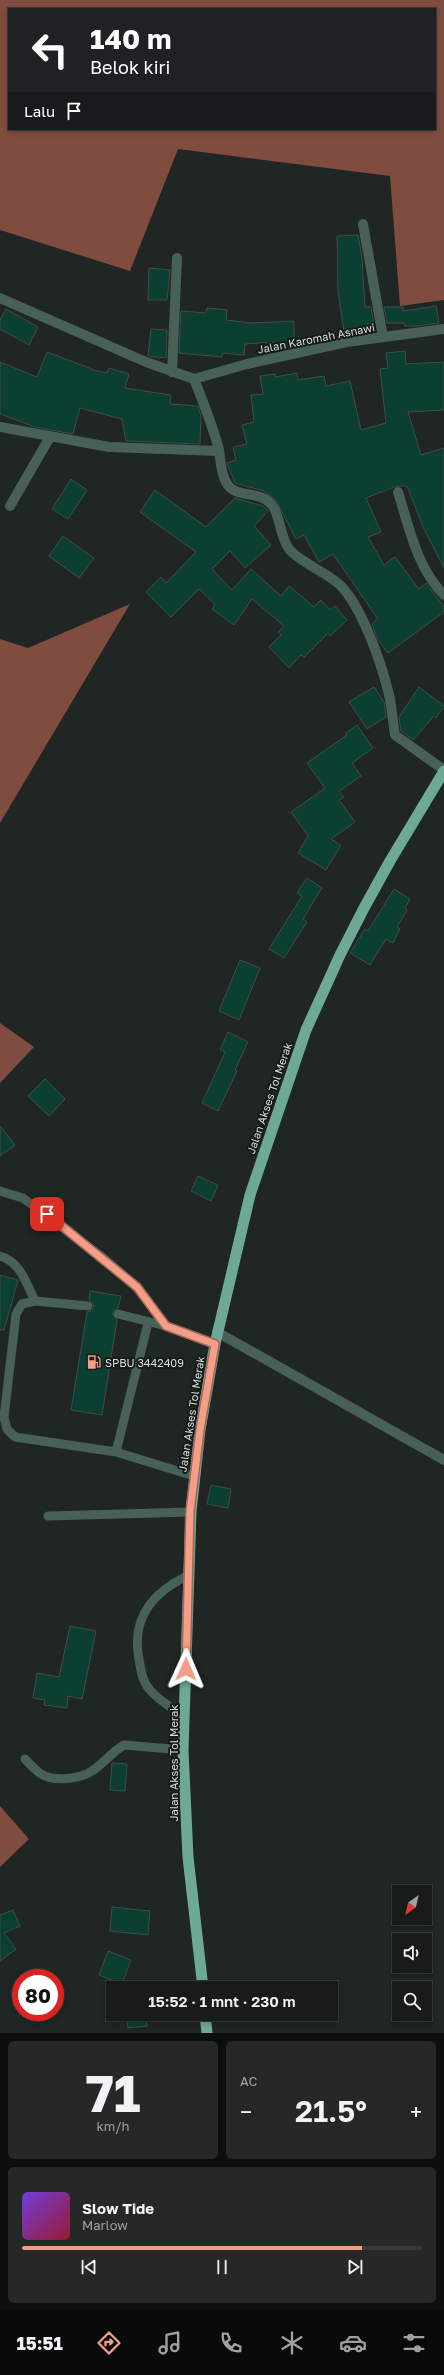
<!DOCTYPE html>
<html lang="id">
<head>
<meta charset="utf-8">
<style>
  body { margin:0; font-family:"Golos Text",sans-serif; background:#242927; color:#f1f3f6; height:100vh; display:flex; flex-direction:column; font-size:15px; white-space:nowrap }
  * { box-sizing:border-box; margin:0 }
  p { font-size:13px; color:#9ea1a2 }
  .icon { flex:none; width:22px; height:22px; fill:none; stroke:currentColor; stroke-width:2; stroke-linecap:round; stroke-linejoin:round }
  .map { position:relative; height:2033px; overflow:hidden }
  .details { display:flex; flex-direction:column; gap:8px; padding:8px; background:#0d0f0e; flex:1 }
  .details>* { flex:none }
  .hud { position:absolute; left:8px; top:8px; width:428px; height:122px; border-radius:0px; box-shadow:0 2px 6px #0003,0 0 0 1px #363a39; background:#202124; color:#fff; overflow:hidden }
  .needle { width:26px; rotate:214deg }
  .fabs { position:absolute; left:392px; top:1885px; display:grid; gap:8px }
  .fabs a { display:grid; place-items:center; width:40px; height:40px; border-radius:0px; background:#171c1a; box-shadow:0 2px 6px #0003,0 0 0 1px #363a39; font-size:20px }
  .speed { position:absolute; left:12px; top:1969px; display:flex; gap:8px; font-size:20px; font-weight:700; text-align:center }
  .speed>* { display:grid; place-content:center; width:52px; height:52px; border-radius:50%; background:#171c1a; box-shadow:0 2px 6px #0003,0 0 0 1px #363a39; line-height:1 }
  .speed .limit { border:6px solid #d22; background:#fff; color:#111 }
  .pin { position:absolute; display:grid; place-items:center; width:34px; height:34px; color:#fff; margin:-17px; border-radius:8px; box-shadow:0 2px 6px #0006 }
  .me { position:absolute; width:44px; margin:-22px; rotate:1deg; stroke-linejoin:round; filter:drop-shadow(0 0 3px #0008) }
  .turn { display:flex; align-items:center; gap:14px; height:84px; padding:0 16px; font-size:18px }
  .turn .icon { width:52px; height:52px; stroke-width:2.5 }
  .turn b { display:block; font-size:28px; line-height:34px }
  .then { display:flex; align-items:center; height:38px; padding:0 16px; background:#0003; gap:8px; font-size:15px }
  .big { font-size:30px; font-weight:600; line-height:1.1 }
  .details .widget { flex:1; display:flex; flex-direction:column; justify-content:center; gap:6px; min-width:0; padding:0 14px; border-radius:6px; background:#242927 }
  .details .dial { align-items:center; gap:0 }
  .dial b { font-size:52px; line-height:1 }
  .song { display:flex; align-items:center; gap:12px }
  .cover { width:48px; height:48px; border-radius:6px; background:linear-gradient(135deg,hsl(260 70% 55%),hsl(350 70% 35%)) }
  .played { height:4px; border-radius:2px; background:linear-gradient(90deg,#f49e88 85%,#363a39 85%) }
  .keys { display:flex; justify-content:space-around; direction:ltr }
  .heat { display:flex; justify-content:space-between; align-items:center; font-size:22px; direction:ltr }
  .details .tiles { flex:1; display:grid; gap:8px; grid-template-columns:1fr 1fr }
  .widget:last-child { grid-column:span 2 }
  .trip { position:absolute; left:106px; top:1981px; width:232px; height:40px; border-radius:0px; background:#171c1a; box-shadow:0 2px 6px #0003,0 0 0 1px #363a39; font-weight:600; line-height:40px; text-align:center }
  .tabs { display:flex; height:64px; justify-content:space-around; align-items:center; background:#090b0a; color:#9ea1a2 }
  .tabs .icon { width:28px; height:28px }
  .tabs .selected { color:#f49e88 }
  .tabs b { font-size:18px; color:#f1f3f6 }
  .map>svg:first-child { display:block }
  .forest { fill:#7f4c3f; fill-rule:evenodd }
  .building { fill:#0a3f32; stroke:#444b48 }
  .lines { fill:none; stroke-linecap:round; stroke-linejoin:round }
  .service { stroke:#476058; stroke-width:9 }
  .minor { stroke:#476058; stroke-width:10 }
  .trunk { stroke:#6ea896; stroke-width:11 }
  .route-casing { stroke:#9f6758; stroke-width:10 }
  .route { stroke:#f49e88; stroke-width:7 }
  .labels { text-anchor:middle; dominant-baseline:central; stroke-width:4; stroke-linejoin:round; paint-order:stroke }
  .street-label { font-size:11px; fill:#dadedc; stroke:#161c1a }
  .poi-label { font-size:11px; fill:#dadedc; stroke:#161c1a; text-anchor:start }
</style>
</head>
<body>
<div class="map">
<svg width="444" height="2033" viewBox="0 0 444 2033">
  <rect width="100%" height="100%" fill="#1f2623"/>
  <path class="forest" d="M0,0H444V300L400,306L390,176L178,149L130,271L0,230ZM9,9H435V129H9Z
    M130,604L0,823V639L28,648Z
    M0,1023L34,1047L0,1083Z
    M0,1806L29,1839L0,1867Z"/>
  <path class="building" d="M358,235L362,258L365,307H371L374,324H367V328L344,331L338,292L337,236Z
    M149,268L170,270L167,300H148Z
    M436,306L439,323L418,326H405L404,323H387L384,307H403V311Z
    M207,308L227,310L226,320L251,323L294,321V347L275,351L274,342L245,344L244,355L223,353L222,357L179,353L181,311L206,313Z
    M6,309L38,327L29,345L0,329V320Z
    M151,329L167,330L166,358L148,356Z
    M405,351L406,364L444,362V410L408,412L421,455L444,448V568L424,529L407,486H397L366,498L381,532L368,537L384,565L395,557L419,589L426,583L444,607V612L388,653L378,640L372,624L378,619L333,554L319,562L304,535L296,539L276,500L264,491L235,483L227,463L236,460L233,447L247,444L242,425L254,422L251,395L263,394L260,376L275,374V377L297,373L298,380L324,376L326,386L350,381L361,430L386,423L380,369L388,368L386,353Z
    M47,352L97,371L107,373L109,368L129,374L125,388L171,395L170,404L198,406L201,416L200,444L126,441L122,419L80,408L73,434L35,427L0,414V362L37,377Z
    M71,479L87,490L68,519L52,509Z
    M155,490L206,527L235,498L263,506L268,511L254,526L271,545L245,568L230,551L212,569L232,590L251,569L281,596L289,586L314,607L321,600L330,610L335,606L347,620L330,636L328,633L304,657L301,655L289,668L269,647L281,635L278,632L284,626L252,599L234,625L212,609L215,604L199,589L171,617L146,592L161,577L166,583L196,552L140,512Z
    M63,536L94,558L79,578L49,556Z
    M374,687L384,702L386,717L367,729L349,702Z
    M419,687L444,706L436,718L434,716L413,740L401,731L399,717Z
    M357,725L373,748L352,763L361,776L339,791L344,797L339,800L355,822L331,839L341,845L326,870L298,853L308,836L291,812L325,788L307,763L347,735L346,733Z
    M307,878L322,888L303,919L307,922L284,958L269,949L302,896L297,893Z
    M394,889L410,899L405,908L407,910L397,927L400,929L393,943L386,939L370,965L350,953L365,929L368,931Z
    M240,960L260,968L239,1020L219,1011Z
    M228,1032L248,1042L235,1070L237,1071L218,1111L202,1103L225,1052L220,1050Z
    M45,1079L65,1099L49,1116L28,1096Z
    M0,1126L15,1145L0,1156Z
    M198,1176L218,1185L211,1201L191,1191Z
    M0,1275L18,1280L4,1330H0Z
    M90,1291L121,1296L118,1308L112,1313L117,1320L102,1415L71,1410L87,1312L91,1311L94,1307L93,1303L89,1300Z
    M211,1485L231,1489L228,1508L207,1504Z
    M70,1626L96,1631L82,1699L68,1696L67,1708L44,1705L45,1700L33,1698L37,1673L59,1677Z
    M112,1763L127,1764L125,1791L110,1790Z
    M112,1907L150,1911L148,1935L110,1931Z
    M13,1910L20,1926L4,1933L16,1949L0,1961V1915Z
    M108,1951L131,1960L122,1984L99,1975Z
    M126,2014H145L147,2026L128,2028Z"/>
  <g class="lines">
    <path class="service" d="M0,1191L23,1198L102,1257L137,1287L166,1326
      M0,1256C20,1261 27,1285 35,1301
      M88,1306L35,1301L22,1304L16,1314L4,1417L7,1429L15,1437L116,1452L194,1476
      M118,1314L166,1326L215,1344
      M116,1452L148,1323
      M48,1516L191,1512
      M185,1717C174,1709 159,1701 150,1690C142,1681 141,1671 139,1659C131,1618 152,1593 187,1576
      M25,1759C30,1764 35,1770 41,1774C54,1782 80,1779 92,1771C104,1763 112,1752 124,1745L183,1750"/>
    <path class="minor" d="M363,224L383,337
      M0,298L146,362L194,379
      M172,372L177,258
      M194,379C203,402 213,426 219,450C221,461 220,471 226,482C235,500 260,489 272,505C280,515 280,537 289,549C298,561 328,573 341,586C363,609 383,667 390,699C392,711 393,723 395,735L444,770
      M194,379L247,364L347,342L444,329
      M0,427L109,447L219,451
      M398,492C409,527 417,568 444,595
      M10,506L50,437
      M217,1332L444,1460"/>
    <path class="trunk" d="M203,1988L188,1857L183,1750L191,1512L200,1430L215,1344L250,1195L306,1030L340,955L364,908L390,861L444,771
      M205,2014L207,2033"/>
  </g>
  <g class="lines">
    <defs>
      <path id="route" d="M47,1214L137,1287L166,1326L215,1344L200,1430L190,1512L186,1669"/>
    </defs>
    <use href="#route" class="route-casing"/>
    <use href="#route" class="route"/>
  </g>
  <defs>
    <symbol id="fuel-bare" viewBox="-9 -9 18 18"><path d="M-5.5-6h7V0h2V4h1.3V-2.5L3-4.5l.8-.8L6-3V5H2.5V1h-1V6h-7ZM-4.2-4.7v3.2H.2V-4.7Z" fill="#f49e88" stroke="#161c1a" stroke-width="2.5" paint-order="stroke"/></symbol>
  </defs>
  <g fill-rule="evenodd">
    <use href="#fuel-bare" x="84" y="1352" width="20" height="20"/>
  </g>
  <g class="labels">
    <g class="street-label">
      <text transform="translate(316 338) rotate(-11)">Jalan Karomah Asnawi</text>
      <text transform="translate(269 1098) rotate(-71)">Jalan Akses Tol Merak</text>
      <text transform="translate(191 1414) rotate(-81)">Jalan Akses Tol Merak</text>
      <text transform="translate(173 1763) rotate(-90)">Jalan Akses Tol Merak</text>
    </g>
    <g class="poi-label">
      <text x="105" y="1362">SPBU 3442409</text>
    </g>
  </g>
</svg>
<div class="fabs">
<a><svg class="needle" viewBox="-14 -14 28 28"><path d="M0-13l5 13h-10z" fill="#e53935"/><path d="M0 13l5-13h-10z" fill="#9ea1a2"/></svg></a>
<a><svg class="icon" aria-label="sound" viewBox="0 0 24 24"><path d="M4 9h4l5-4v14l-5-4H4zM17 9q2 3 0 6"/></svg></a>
<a><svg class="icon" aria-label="search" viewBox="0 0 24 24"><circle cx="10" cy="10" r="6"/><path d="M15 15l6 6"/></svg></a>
</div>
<div class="speed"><div class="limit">80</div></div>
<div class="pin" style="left:47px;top:1214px;background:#d93025"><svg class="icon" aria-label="arrive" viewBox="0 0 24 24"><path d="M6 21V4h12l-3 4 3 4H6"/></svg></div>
<svg class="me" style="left:186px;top:1669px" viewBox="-20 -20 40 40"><path d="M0-17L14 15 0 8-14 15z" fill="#f49e88" stroke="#fff" stroke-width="4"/></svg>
<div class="trip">15:52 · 1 mnt · 230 m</div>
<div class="hud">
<div class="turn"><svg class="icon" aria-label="left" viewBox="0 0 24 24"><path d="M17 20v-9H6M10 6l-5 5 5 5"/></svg><div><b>140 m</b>Belok kiri</div></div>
<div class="then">Lalu<svg class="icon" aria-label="arrive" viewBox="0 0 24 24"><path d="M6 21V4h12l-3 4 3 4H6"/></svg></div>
</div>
</div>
<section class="details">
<div class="tiles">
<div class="widget dial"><b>71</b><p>km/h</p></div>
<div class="widget"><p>AC</p>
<div class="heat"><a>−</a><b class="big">21.5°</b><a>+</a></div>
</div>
<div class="widget">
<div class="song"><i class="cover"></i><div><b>Slow Tide</b><p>Marlow</p></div></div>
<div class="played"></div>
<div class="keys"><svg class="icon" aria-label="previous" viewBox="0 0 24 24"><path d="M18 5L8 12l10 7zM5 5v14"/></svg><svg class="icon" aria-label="pause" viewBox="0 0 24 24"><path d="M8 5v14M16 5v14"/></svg><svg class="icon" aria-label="next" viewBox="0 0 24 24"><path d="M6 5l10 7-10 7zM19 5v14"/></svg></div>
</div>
</div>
</section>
<nav class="tabs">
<b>15:51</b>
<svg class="icon selected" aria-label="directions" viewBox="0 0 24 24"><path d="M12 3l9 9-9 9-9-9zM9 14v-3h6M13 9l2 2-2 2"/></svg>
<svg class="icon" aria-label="music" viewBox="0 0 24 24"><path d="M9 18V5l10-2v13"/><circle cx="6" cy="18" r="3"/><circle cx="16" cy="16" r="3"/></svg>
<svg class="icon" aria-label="phone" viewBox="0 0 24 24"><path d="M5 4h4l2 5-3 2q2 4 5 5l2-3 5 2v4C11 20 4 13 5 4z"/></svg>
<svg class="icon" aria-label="climate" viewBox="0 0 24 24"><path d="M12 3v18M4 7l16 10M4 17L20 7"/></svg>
<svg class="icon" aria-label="car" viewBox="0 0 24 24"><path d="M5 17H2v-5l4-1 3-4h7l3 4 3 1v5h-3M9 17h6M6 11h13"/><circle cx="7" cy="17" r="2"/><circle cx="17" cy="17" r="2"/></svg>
<svg class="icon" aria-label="filters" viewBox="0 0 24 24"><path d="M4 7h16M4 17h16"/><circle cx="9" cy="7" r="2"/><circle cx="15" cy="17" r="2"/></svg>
</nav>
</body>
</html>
